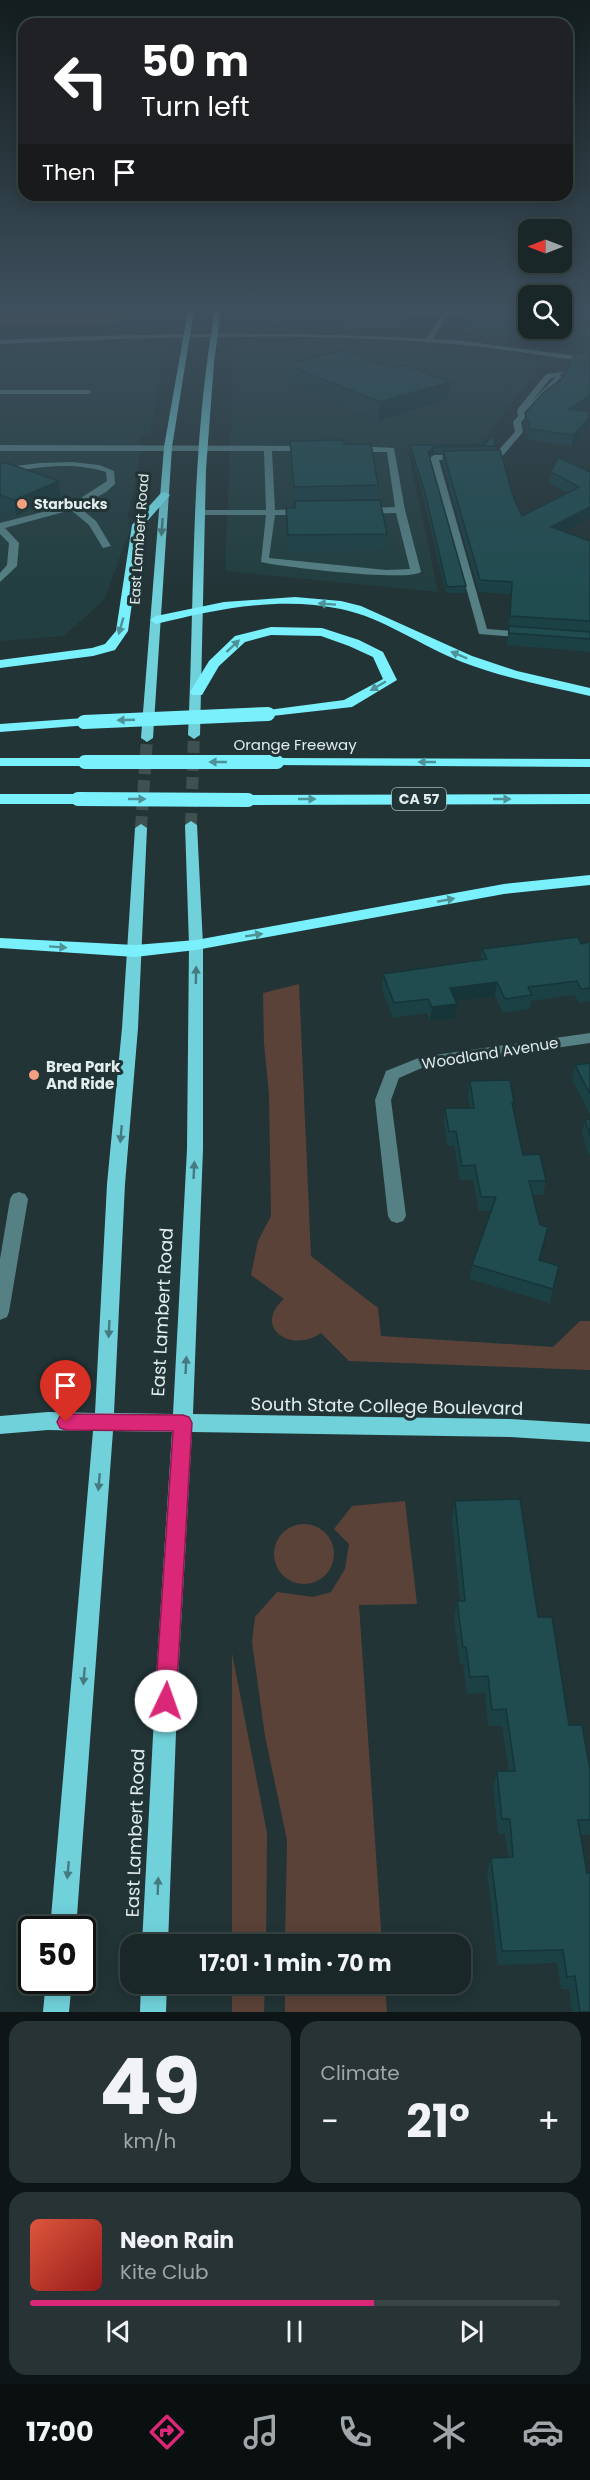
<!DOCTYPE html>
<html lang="en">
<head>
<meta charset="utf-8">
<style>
  body { margin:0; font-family:Poppins,sans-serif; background:#273334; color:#f1f3f6; height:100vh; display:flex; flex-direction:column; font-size:22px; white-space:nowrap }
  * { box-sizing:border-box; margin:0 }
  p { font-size:20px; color:#9fa5a8 }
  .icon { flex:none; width:33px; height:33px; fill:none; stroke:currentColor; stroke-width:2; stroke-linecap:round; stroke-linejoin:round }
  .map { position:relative; height:2012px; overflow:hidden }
  .side { display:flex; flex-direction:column; gap:9px; padding:9px; background:#0e1516; flex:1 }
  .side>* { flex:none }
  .guide { position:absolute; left:18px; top:18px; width:555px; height:183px; border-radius:18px; box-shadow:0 3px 15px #0003,0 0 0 2px #384445; background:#202124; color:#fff; overflow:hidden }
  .needle { width:39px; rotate:270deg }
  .controls { position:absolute; left:518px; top:219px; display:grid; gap:12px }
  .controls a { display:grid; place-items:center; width:54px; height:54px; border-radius:12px; background:#1a2728; box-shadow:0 3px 15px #0003,0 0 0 2px #384445; font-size:30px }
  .speed { position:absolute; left:18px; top:1916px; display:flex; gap:12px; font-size:30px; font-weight:700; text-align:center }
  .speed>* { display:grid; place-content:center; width:78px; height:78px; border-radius:50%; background:#1a2728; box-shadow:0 3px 15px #0003,0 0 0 2px #384445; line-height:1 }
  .speed .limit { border:3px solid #111; border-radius:9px; background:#fff; color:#111 }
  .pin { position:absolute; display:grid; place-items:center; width:51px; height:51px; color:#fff; margin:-62px -26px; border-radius:50% 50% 50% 0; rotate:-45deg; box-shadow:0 0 6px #0007 }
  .pin .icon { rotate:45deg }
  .me { position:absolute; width:66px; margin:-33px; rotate:3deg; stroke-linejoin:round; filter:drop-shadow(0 0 4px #0008) }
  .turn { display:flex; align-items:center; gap:21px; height:126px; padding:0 24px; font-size:27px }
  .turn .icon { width:78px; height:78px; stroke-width:2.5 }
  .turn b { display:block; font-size:42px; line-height:51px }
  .then { display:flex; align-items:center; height:57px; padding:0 24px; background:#0003; gap:12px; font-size:22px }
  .big { font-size:45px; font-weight:700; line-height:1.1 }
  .side .widget { flex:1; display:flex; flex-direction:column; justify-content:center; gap:9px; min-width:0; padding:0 21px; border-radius:18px; background:#273334 }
  .side .dial { align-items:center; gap:0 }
  .dial b { font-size:78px; line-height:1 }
  .song { display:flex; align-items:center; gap:18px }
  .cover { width:72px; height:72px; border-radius:9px; background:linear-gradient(135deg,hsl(10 70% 55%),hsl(0 70% 35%)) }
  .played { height:6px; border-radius:3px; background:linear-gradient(90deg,#db2777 65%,#384445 65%) }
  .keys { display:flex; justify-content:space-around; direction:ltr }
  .heat { display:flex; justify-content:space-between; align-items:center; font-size:33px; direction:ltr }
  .side .tiles { flex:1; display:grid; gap:9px; grid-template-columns:1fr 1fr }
  .widget:last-child { grid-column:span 2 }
  .trip { position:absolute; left:120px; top:1934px; width:351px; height:60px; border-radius:18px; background:#1a2728; box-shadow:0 3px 15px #0003,0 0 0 2px #384445; font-weight:700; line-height:60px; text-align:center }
  .menu { display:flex; height:96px; justify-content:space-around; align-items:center; background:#0a1010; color:#9fa5a8 }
  .menu .icon { width:42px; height:42px }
  .menu .active { color:#db2777 }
  .menu b { font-size:27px; color:#f1f3f6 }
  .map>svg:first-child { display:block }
  .built { fill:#223e40 }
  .green { fill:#5b4239 }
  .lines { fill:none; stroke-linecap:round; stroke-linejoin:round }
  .major-tunnel { stroke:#3f5051; stroke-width:12; stroke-dasharray:12 6; stroke-linecap:butt }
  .minor { fill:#558185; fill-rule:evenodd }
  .major { fill:#70d1da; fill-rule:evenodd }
  .highway { fill:#79f0fb; fill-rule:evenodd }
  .highway-bridge { stroke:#79f0fb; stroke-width:14 }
  .wall { fill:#1c4145 }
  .shaded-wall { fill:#163538 }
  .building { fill:#204c50; stroke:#163538; stroke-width:1.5 }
  .oneway { fill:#457b80 }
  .oneway2 { fill:#4e9298 }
  .route { fill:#db2777; stroke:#8e194d; stroke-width:1.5 }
  .poi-dot { fill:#f3a081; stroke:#223436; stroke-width:2 }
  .labels { text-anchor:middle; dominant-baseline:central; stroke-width:6; stroke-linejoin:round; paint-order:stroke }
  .far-poi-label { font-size:14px; font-weight:bold; fill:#e1eced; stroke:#223436; text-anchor:start }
  .far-street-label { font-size:14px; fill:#e1eced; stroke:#223436 }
  .shield { fill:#223436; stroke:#a8b5b6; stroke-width:1.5 }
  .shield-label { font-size:14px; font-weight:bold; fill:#e1eced }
  .street-label { font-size:15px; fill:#e1eced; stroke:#223436 }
  .poi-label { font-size:15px; font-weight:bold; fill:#e1eced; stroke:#223436; text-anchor:start }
  .near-street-label { font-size:18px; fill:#e1eced; stroke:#223436 }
</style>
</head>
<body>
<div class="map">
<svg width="590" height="2012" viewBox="0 0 590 2012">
  <rect width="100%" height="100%" fill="#223436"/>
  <path class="built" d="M155,343L166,349L150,433L141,436L139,467L128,515L130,528L105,599L64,636L0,641V350L71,344Z
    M246,343H325L436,349L543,362L479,448L408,450L438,592L225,571L234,348Z"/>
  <path class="green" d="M0,310H122L120,320L106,324L0,327Z
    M299,984L311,1256L378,1308L381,1336L553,1347L580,1321H590V1370L349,1361L321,1333C291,1354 252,1327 284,1299L251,1275L258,1241L271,1216L269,1094L264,1043L263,993Z
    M405,1501L417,1604L359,1605L382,1944H285L287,1840L265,1736L252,1642L255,1617L277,1592L313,1597L331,1592L345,1569L349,1544L334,1529L352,1506Z
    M274 1554a30 30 0 1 1 60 0a30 30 0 1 1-60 0Z
    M232,1653L267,1833L266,1944H232Z
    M232,1983H265L264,2012H232Z
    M285,1983H385L387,2012H285Z"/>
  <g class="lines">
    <path class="major-tunnel" d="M191,825L194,735
      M141,828L147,738"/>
    <path class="minor" d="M378,310H448V312L483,314L485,317L447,316L433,339L464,341L590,358V362C548,357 506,349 464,345C310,331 154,337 0,344V340C142,333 284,331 426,339L441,316L381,312Z
      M563,372H566V376L521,422L523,432L500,459L439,460L487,629L529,632L534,635L529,638L479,634L430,458L434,455L495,454L515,432L513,422L518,416L517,410L546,374ZM556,377L531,402L551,378Z
      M0,390H88L92,392L88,394H0Z
      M0,445L312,446V450L309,451H272L275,510L304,509L309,512L304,515H275L269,558L386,570L410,569L396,513L364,514L359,511L364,508L395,507L387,452H354L350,449L354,446L394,448L405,510L421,572C408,582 283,567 261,562L266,515H197L195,513L200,510H266L264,451H0Z
      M72,462L99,465L114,471L115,484L106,492L79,507L96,521L111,546L103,548L89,525L71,510L5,528L19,543L17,566L0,582V573L7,565L9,543L0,534V523L70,505L107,481L106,472C73,461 33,467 0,474V468L40,463Z
      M590,1033V1043L424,1067L399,1078L391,1100L406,1216L403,1221L397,1223L391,1221L388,1216L375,1100L386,1071L421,1057Z
      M19,1192L25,1194L28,1199L9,1312L7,1317L0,1320V1259L10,1199L13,1194Z"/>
    <path class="major" d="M188,310H194L172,447L153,738L147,742L141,738L164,447Z
      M215,310H221L214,363L206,469L200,735L194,739L188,735C195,593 190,450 215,310Z
      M191,821L197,825L203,945V1149L193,1414L510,1419L590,1424V1442L510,1437L192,1432L178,1679L168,1944H142L156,1679L172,1432L113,1431L76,1929H50L93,1431L48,1430L0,1434V1416L48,1412L95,1413L107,1184L122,1028L135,828L141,824L147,828L138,1028L125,1184L114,1413L173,1414L187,1149L189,945L185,825Z
      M46,1980H72L69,2012H43Z
      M141,1983H167L166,2012H140Z"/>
    <path class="highway" d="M165,492L170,495L143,526L128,631L115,650L93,656L0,668V660L92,648L105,644L116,631L132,525L161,493Z
      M295,597L341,601L361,606L472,656L517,671L590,688V696C547,686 503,678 462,662C421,646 384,618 341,609C280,596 216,609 156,624L150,620L156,616L224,602Z
      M271,627L322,628L359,640L383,652L397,680L352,707L263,717L261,714L268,710L344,700L383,679L373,657L349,646L321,636L271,635L245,642L219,666L202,695H192L190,692L209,661L235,636Z
      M84,718L89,719L91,722L89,725L0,732V724Z
      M0,758H85L92,762L85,766H0Z
      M277,758L590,759V767L272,765L270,762L272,759Z
      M0,794H78L86,799L78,804H0Z
      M590,794V804L248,805L240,800L248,795Z
      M590,875V885L504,894L196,950L135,957L0,948V938L135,945L196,940L504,884Z"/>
    <path class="highway-bridge" d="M84,722L268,714
      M85,762H277
      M78,799L248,800"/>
  </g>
  <path class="wall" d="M248,310H284L282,327Z
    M325,310L413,316L410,326L406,328H382L325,326Z
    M461,310H528V328L590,310V404L581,411L572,446L529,440L524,423L525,413L558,382L559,380L561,378V375L582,353L583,347L464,332V312H462Z
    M287,365L448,400L379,420L287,382Z
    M290,441L344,444L378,485V500L387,534V550L288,552L286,508H295L290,460Z
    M410,445L495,446L494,450L522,516L568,493L549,483L551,472H590L564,531L590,541V652L507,645L511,594L479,592L442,462L443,453H434L429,456L466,586L465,593H446L424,499L410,450Z
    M0,464L60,497L16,516L0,510Z
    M590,942V1001L579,1003L575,995L531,1001L530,1009L503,1013L495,996L456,1001L457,1004L456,1018L430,1021L427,1013L393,1018L382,989L383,974L481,960L482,949L581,944Z
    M590,1063V1114L572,1079L575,1065Z
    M470,1081L514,1103L513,1108L523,1155L546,1181L543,1195H532L540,1225L548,1227L545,1242L540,1261L556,1280L550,1303L470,1279L472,1265L491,1211H479L473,1180H460L454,1146H447L444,1123L445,1108H470L468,1095Z
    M590,1119V1155H589L582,1134L585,1120Z
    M455,1501L538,1617L569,1725L590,1769V1835H581L590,2012H572L569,1989H561L557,1963L498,1965L487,1872L491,1858L508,1857L505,1834H498L493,1787L497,1771H509L502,1726H488L485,1693L467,1694L463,1664H460L454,1618L457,1601H460L452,1519Z"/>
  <path class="shaded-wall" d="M412,310L413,316L410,326L406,328V319Z
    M450,382L448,400L379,420L380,402Z
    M590,395V404L568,419L569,409Z
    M590,414V426L572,446L573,435Z
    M434,447V453L428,457V452Z
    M59,481L60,497L16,516L14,500Z
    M590,507V517L550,539L551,527Z
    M497,982L495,996L449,1002L450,988Z
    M457,1004L456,1018L430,1021L432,1007Z
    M548,1227L545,1242L536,1274L539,1260Z
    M559,1266L556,1280L550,1303L553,1289Z"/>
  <path class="building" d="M267,310H283L282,317Z
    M325,310H412L410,317L406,319H382L325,316Z
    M561,310H590V346L583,345L589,337L464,323L467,320L464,311L528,316V328H561Z
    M342,350L392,369L405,365L450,382L380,402L287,365Z
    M577,353L590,354V395L569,409L590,412L589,414L590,417L573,435L530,429L525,413L544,392L560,380H559L564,376L561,375L569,368V362Z
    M493,434L495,446L434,447L428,452L466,586L447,587L425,493L410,445H484Z
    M344,440V444H371L378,485L294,487L290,441Z
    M500,450L513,496L522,516L579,487L551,472L558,457L590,472V507L551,527L590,541V621L510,616L512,582L480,580L443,451Z
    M4,462L59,481L14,500L0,495V464Z
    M380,500L387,534L288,535L286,508H295V501Z
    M509,626L590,632V639L509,633Z
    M578,937L581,944L590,942V988L581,989L577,981L528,987L532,995L505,999L497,982L450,988L457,1004L432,1007L428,999L394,1003L383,974L487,959L482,949Z
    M590,1063V1094L575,1065Z
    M510,1080L514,1103H512L523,1155L540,1154L546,1181H529L540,1225L548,1227L539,1260L559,1266L553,1289L472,1265L496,1197H481L475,1165L462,1166L456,1131L449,1132L445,1108H474L470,1081Z
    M590,1119V1136L585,1120Z
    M520,1499L538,1617H552L569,1725H582L590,1769V1820H578L587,1873H590V2012H580L575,1976L567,1977L563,1950L502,1951L491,1858L513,1857L510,1819H502L497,1771H515L506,1709L492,1710L488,1676L470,1677L466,1647H463L457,1601H465L455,1501Z"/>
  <defs><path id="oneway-solid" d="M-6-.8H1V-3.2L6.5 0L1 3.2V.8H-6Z" transform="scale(1.5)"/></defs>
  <g class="oneway">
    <use href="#oneway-solid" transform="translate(162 527) rotate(94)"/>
    <use href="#oneway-solid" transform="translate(196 975) rotate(-89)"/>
    <use href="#oneway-solid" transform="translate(121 1134) rotate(95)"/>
    <use href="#oneway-solid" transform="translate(194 1170) rotate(-87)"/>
    <use href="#oneway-solid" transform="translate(109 1329) rotate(93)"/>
    <use href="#oneway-solid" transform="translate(186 1365) rotate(-87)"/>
    <use href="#oneway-solid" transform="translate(99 1482) rotate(95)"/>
    <use href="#oneway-solid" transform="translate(84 1676) rotate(95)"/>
    <use href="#oneway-solid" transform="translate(68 1870) rotate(95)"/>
    <use href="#oneway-solid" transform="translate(158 1886) rotate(-88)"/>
  </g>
  <g class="oneway2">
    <use href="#oneway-solid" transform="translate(327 604) rotate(-176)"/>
    <use href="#oneway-solid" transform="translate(121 626) rotate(106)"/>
    <use href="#oneway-solid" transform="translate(233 646) rotate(-43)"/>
    <use href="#oneway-solid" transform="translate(459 655) rotate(-157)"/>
    <use href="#oneway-solid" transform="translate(378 686) rotate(150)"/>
    <use href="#oneway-solid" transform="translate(126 720) rotate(178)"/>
    <use href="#oneway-solid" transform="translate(218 762) rotate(180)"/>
    <use href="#oneway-solid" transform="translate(427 762) rotate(-180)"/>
    <use href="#oneway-solid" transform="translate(137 799)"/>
    <use href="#oneway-solid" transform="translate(307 799)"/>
    <use href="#oneway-solid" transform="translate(502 799)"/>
    <use href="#oneway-solid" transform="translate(446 900) rotate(-10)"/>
    <use href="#oneway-solid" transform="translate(254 935) rotate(-9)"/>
    <use href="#oneway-solid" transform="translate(58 947) rotate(4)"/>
  </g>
  <linearGradient id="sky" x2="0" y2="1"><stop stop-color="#131d1e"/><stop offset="0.52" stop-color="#3e505d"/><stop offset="1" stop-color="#3e505d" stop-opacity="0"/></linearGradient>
  <rect width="590" height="592" fill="url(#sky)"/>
  <path class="route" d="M66,1414L183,1415L189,1417L192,1423L176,1701L173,1709L166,1712L158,1709L155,1701L173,1431L66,1430L60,1428L57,1422L60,1416Z"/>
  <g class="poi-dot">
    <circle cx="22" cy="504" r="6"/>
    <circle cx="34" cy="1075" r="6"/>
  </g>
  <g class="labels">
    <g class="far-poi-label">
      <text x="34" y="504">Starbucks</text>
    </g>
    <g class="far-street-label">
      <text transform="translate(139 539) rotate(-86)">East Lambert Road</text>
    </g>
    <rect class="shield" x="392" y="788" width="54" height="22" rx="4.5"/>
    <g class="shield-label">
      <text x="419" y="799">CA 57</text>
    </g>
    <g class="street-label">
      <text x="295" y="744">Orange Freeway</text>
      <text transform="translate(490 1053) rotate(-9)">Woodland Avenue</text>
    </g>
    <g class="poi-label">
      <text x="46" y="1066">Brea Park<tspan x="46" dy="17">And Ride</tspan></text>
    </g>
    <g class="near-street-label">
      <text transform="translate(162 1312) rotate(-87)">East Lambert Road</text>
      <text transform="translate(387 1406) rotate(1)">South State College Boulevard</text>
      <text transform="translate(135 1833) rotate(-88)">East Lambert Road</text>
    </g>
  </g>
</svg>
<div class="controls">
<a><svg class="needle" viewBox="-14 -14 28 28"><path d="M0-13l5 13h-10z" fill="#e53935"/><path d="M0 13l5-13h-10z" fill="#9fa5a8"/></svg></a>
<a><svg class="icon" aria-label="search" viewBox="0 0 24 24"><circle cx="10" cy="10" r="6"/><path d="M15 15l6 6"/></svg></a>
</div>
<div class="speed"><div class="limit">50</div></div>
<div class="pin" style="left:66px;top:1422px;background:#d93025"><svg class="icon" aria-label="arrive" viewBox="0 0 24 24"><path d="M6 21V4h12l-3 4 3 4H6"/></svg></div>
<svg class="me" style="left:166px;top:1701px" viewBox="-20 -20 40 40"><circle r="19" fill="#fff"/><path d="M0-13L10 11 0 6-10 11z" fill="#db2777"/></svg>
<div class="trip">17:01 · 1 min · 70 m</div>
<div class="guide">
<div class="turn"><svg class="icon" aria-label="left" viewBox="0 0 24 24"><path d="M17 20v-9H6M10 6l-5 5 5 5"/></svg><div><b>50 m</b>Turn left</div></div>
<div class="then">Then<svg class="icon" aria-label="arrive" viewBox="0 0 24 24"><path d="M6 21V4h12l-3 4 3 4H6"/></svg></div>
</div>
</div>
<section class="side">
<div class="tiles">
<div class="widget dial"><b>49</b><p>km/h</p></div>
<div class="widget"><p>Climate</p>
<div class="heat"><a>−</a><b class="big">21°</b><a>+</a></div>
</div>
<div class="widget">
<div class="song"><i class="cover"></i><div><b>Neon Rain</b><p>Kite Club</p></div></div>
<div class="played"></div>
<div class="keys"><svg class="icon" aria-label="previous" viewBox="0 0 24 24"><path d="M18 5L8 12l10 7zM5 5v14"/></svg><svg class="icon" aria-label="pause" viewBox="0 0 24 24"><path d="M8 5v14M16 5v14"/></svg><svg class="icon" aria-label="next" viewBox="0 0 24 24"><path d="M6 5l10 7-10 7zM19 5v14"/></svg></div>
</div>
</div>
</section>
<nav class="menu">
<b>17:00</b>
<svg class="icon active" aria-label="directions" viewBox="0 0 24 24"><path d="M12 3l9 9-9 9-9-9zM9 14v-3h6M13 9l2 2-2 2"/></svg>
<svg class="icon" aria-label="music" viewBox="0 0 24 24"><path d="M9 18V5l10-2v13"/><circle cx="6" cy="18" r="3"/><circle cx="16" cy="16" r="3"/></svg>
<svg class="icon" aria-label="phone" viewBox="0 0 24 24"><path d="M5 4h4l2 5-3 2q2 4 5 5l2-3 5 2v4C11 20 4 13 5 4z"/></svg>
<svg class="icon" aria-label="climate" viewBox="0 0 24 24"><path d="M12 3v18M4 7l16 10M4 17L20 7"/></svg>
<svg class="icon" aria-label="car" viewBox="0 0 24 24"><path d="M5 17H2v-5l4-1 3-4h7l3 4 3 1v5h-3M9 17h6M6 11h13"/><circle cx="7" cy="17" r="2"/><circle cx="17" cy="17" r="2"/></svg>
</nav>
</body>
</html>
